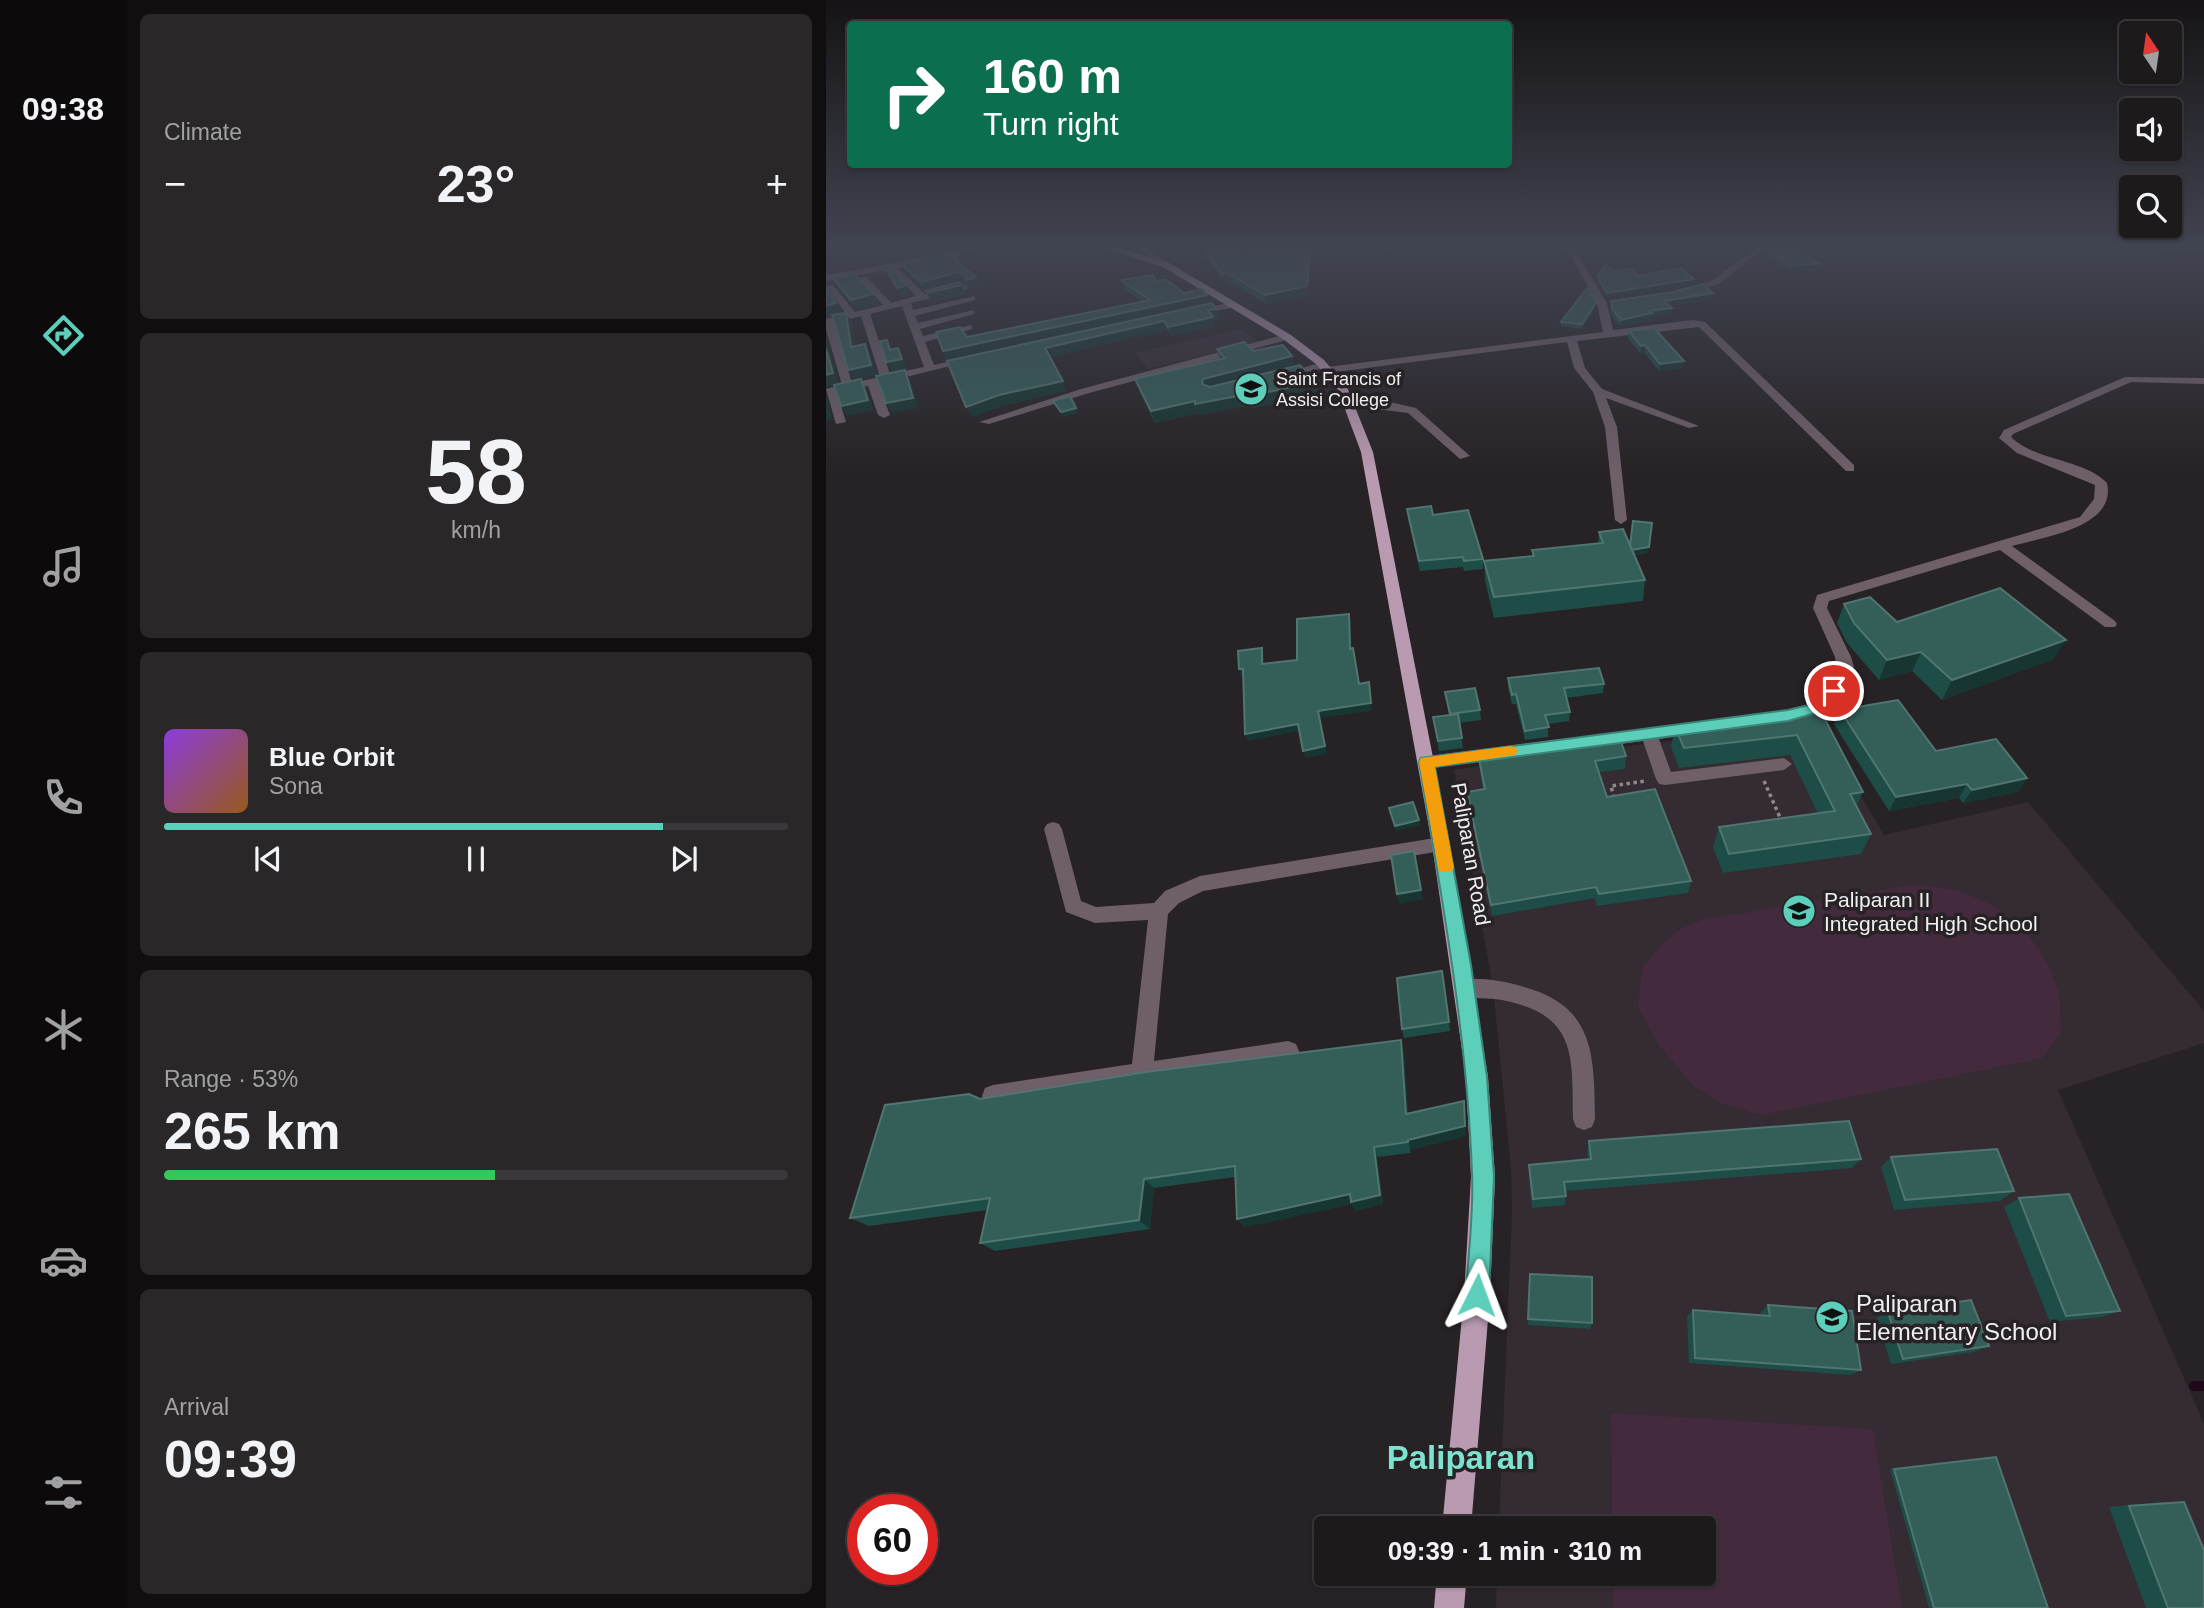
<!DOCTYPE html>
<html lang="en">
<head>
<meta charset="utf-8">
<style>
  body { margin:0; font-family:Helvetica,sans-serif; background:#2a2729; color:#f1f3f6; height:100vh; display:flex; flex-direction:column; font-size:26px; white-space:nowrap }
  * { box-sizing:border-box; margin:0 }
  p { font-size:23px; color:#a0a1a3 }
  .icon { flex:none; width:38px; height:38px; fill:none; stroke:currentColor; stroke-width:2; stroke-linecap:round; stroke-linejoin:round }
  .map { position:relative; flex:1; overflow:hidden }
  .sheet { display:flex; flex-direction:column; gap:14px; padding:14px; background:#100e0f; width:700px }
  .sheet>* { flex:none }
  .guide { position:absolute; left:21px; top:21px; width:665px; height:147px; border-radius:7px; box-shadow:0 2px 5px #0004,0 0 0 2px #3b383b; background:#0b6e4f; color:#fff; overflow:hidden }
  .needle { width:46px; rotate:347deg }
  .tools { position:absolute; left:1293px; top:21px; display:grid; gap:14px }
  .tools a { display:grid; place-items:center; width:63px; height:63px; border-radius:7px; background:#1d1a1c; box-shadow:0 2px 5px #0004,0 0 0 2px #3b383b; font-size:35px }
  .speed { position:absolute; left:21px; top:1494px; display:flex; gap:14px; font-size:35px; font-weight:700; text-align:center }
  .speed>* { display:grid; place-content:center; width:91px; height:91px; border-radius:50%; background:#1d1a1c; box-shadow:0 2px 5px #0004,0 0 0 2px #3b383b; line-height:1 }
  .speed .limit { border:10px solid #d22; background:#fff; color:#111 }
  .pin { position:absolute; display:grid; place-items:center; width:60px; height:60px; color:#fff; margin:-30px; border:4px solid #fff; border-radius:50%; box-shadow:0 2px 7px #0007 }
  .me { position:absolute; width:77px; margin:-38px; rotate:3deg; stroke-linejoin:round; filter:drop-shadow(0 0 5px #0008) }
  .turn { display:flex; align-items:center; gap:24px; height:147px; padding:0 21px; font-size:32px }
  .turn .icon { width:91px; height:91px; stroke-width:2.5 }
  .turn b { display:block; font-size:49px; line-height:60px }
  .big { font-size:52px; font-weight:700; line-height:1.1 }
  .sheet .card { flex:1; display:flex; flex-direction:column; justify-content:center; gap:10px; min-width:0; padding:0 24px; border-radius:10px; background:#2a2729 }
  .sheet .dial { align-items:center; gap:0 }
  .dial b { font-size:91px; line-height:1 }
  .song { display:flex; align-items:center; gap:21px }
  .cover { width:84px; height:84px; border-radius:10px; background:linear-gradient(135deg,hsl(270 70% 55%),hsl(30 70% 35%)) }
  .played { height:7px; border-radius:4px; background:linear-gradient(90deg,#5cceba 80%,#3b383b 80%) }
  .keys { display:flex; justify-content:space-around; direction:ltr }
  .heat { display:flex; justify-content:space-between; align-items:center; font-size:38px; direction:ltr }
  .charge { height:10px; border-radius:5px; background:linear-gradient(90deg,#34c759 53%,#3b383b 0) }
  .trip { position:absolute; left:488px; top:1516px; width:402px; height:70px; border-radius:7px; background:#1d1a1c; box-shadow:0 2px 5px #0004,0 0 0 2px #3b383b; font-weight:700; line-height:70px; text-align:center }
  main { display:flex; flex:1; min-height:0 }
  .menu { display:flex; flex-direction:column; width:126px; justify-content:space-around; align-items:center; background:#0c0a0b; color:#a0a1a3 }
  .menu .icon { width:49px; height:49px }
  .menu .active { color:#5cceba }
  .menu b { font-size:32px; color:#f1f3f6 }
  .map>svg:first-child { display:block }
  .built { fill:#352b32 }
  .green { fill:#432a3d }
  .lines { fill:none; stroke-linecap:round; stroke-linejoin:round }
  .stream-far1 { stroke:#20071a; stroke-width:3.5 }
  .stream { stroke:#20071a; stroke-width:10 }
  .path { stroke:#8d888b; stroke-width:3.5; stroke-dasharray:3.5 3.5; stroke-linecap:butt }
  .minor { fill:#6e5f69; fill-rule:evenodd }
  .major { fill:#b99ab0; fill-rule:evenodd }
  .wall { fill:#1d4d46 }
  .shaded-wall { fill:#173531 }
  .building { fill:#345e58; stroke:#517570; stroke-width:2 }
  .route { fill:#5cceba; stroke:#3c8679; stroke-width:2 }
  .slow { fill:#f59e0b }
  .labels { text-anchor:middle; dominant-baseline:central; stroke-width:7; stroke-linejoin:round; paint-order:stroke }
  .far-poi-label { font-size:18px; fill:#f1edf0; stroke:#272225; text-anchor:start }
  .street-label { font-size:21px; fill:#f1edf0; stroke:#272225 }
  .poi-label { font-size:21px; fill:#f1edf0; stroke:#272225; text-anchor:start }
  .near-poi-label { font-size:24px; fill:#f1edf0; stroke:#272225; text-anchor:start }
  .near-district-label { font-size:33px; font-weight:bold; fill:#7de3cf; stroke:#272225 }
</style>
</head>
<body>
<main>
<nav class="menu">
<b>09:38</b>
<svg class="icon active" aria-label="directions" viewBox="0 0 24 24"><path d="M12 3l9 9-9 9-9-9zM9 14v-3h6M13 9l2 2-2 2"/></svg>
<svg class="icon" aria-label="music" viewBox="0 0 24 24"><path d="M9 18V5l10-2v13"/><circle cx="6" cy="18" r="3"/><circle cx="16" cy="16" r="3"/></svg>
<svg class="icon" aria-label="phone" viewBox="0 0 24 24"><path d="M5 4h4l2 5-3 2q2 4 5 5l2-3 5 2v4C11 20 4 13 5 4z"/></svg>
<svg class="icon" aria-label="climate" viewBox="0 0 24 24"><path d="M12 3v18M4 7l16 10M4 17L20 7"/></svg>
<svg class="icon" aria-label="car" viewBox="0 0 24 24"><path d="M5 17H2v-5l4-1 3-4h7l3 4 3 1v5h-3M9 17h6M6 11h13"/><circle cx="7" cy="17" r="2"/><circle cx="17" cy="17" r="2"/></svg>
<svg class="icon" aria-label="filters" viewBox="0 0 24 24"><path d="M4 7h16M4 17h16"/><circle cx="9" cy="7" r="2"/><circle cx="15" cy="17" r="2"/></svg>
</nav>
<section class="sheet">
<div class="card"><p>Climate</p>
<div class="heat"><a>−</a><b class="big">23°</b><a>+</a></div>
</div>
<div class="card dial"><b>58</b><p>km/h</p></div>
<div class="card">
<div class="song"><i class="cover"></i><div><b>Blue Orbit</b><p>Sona</p></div></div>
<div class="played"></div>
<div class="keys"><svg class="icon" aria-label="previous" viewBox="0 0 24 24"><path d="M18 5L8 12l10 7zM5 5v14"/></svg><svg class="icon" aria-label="pause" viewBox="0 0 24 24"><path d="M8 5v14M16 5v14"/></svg><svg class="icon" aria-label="next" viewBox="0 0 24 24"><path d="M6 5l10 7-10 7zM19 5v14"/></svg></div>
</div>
<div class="card"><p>Range · 53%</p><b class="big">265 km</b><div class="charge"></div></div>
<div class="card"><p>Arrival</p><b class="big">09:39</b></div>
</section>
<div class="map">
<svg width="1378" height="1608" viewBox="0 0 1378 1608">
  <rect width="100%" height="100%" fill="#272225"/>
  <path class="built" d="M415,329L434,342L321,369L310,353Z
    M994,725L1058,835L1202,802L1378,1011V1043L1232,1090L1378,1424V1608H670L671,1573H878V1528H673L686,1211L685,1169L667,987L628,770L826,743Z"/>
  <path class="green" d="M1085,885C1154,885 1211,923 1232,990C1236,1003 1234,1020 1235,1033L1216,1058L936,1115L897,1104L867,1086L832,1044L812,1007L816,968L838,942L856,928L876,920Z
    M785,1413L1047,1429L1076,1608H787V1573H878V1528H786Z"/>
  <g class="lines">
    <path class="stream-far1" d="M515,248L565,253
      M1278,248L1378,256"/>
    <path class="stream" d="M1368,1386H1378"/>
    <path class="path" d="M938,781L956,822
      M788,798L785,786L820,781"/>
    <path class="minor" d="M138,248H149L127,258L0,281V275L125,253Z
      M314,248H323L344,265L337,267Z
      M740,248H748L781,303L787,330L867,320L879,322L1028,465V471H1020L873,327L751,341L759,368L776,389L873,426L863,428L780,398L791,427L801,520L795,524L789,520L779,427L767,392L748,368L741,342L502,373L498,372V368L457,378L452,375L497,362L501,363V367L777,332L771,303Z
      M929,248H938L893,284L856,294L851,291L887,280Z
      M67,269H73L99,294L141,285V289L85,303L87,310L149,296V300L89,316L92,323L148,310V314L94,329L97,336L146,325V329L99,342L108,365L143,357L148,360L52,384L64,415L58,418L52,415L42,386L11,393L20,422L10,424L0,389L16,385L0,329V319L20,314L0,286L7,285L29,312L57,305L35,281V277H41L65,303L90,296L67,273ZM76,306L98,367L64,374L44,314ZM35,316L54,377L26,383L8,323Z
      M406,302L411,305L409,307L366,316L361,313Z
      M461,334L466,337L465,339L263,393L163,424L153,422L255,389Z
      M1299,377L1378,378V384L1305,382L1187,434L1185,437C1211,462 1256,458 1281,483C1291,528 1216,537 1186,546L1289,621L1291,624L1289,627H1279L1174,550L1003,601L1001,608L1025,657L1028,667L1027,681C1013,701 982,727 956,719L954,715L956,711L983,704L1011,679L1009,657L987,608L991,595L1254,517L1268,499L1269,485L1191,453L1173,438L1178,430Z
      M523,400L568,403L590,408L644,456L634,459L582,413L519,405L517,403Z
      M872,722L880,728L878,732L833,739L845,772L958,758L966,764L958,770L839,785L833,784L830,779L817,741L601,768L593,762L601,756Z
      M227,822L233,824L236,829L255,901L270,907L328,903L339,891L374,876L615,837L621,839L624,844L621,849L615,851L377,891L353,903L342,914L328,1061L462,1041L470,1044L473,1051L470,1058L167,1107L159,1104L156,1096L159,1088L167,1085L306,1064L322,920L269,923L240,912L218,829L221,824Z
      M640,979C660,978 679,981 698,987C769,1006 768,1056 769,1119L766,1127L758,1130L750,1127L747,1119C746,1054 751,1015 676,1000C662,997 646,1000 633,995L630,988L633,981Z"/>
    <path class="major" d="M280,248H292L343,263L465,335L498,360L521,387L547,452L624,844L662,1077L669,1177L664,1295L645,1528H616L638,1295L645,1177L640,1077L606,844L535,452L511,388L490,364L457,339L337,267Z
      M611,1573H641L638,1608H608Z"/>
  </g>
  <path class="wall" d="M373,248H405L411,255L486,251L482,296L441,304L403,282L398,283Z
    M939,248H964L994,268L963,271L938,251Z
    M132,259L135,265L150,277L154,286L145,289L142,284L137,281L134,282L140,294L106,302L104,300L100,291L79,271L74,262Z
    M789,271L812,276L868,279L867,284L780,297L771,281V276Z
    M7,278L47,294L52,304L30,309L12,287Z
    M295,280L330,282L358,293L381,295L383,304L393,318L387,319L389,326L345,336L341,330L224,357L240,391L178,405L145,417L117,351L141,337L316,301L298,289Z
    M886,299L844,306L845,314L826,317L825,320L794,326L786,317L784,307L785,301Z
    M769,307L756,329L735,326V322Z
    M803,331L857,368L833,371L818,352L814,353L802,338Z
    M391,349L427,351L468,366L490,382L492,394L426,408L425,405L373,415L372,413L329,423L313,390L309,379L394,359Z
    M581,509L607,515L657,559V569L638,571L637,567L594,571L582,519Z
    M773,532L822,553L808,555L819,580L817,601L668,618L659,581L658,561L706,556V550L772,543Z
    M1018,604L1071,622L1228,659L1116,700L1086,671L1053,680L1021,643L1011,623Z
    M682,678L778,684L777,693L740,698L744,712L743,721L722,724V737L699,740L690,704H686L682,687Z
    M619,692L654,710L655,720L633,723L637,748L613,751L607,717L623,715Z
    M993,708L1037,792L1030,806L1045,834L1035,854L897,873L887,847L893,827L992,814L964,755L853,768L845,747L849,727Z
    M1014,710L1110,751L1201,778L1192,792L1137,803L1133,798L1063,811L1008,724Z
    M703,745L800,756L799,769L773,772L781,797L865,881L862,893L771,906L769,898L666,916L642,804L641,792L657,790L654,771L653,759L703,752Z
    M616,971L624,1031L578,1038L576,1029Z
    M578,1052L582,1113L638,1101L640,1136L584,1150L585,1153L551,1157L557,1204L529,1211L526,1204L419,1227L411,1219L409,1177L328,1188L324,1229L169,1251L154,1243L162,1210L43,1226L24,1218L154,1099Z
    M763,1141L1035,1159L1026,1168L739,1191L740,1196L739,1205L706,1208L703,1175V1165L762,1159L761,1152Z
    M1065,1157L1188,1191L1174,1201L1068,1210L1055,1167Z
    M1193,1198L1294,1311L1276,1317L1224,1322L1178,1207Z
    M704,1274L766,1323L764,1329L702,1325Z
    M942,1305L1035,1370L1024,1375L863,1363L861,1316L867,1310L935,1316V1312Z
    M1062,1312L1163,1346L1148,1352L1065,1364L1050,1318Z
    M1170,1457L1222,1608H1103L1064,1469Z
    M1335,1502H1358L1378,1608H1320L1283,1507Z"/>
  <path class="shaded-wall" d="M484,248H485L486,251L482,296L441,304L439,295Z
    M995,263L994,268L963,271L965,266Z
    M133,272L137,281L100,291L95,282Z
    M401,273L403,282L398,283L396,274Z
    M150,277L154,286L145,289L141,280Z
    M868,279L867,284L780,297L781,293Z
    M80,285L85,295L75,297L71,288Z
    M136,285L140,294L106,302L102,293Z
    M887,293L886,299L837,307L838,301Z
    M47,294L52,304L30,309L25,300Z
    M381,295L383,304L122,360L117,351Z
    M10,303L16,312L0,318V306Z
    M770,303L769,307L756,329V324Z
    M846,308L845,314L826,317L825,320L794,326L795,320L824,311Z
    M390,309L393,318L387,319L389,326L345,336L342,327L382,310Z
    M20,313L26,323L31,357L25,347Z
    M338,321L341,330L223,357L219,348Z
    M0,339L13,383L0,387Z
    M39,344L44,354L51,375L28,380L22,370Z
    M819,345L818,352L814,353L815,346Z
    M72,348L77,358L81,369L66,372L60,362Z
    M466,356L469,367L380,390L376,384L377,379Z
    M858,361L857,368L833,371L834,364Z
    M79,370L84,380L93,408L66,413L60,403Z
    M35,379L40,389L47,410L21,416L15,406Z
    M237,381L240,391L178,405L145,417L140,407L173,395Z
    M490,382L492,394L426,408L424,396Z
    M422,394L425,405L373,415L372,413L329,423L325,411L369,401Z
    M0,396L6,419L0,420Z
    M250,408L252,413L237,417L235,412Z
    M823,547L822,553L803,555L804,550Z
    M523,614L525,622L526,656L524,649Z
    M1240,640L1228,659L1116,700L1126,680Z
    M436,648L438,655V672L436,664Z
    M1095,652L1086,671L1053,680L1061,660Z
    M413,669H417L419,676L415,677Z
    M543,682L546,711L494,718L501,754L479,758L477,751L492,711Z
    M472,724L474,731L422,741L419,734Z
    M1201,778L1192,792L1137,803L1146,790Z
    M1141,784L1133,798L1063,811L1070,797Z
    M593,820L594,825L570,831L569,826Z
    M595,890L597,899L573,904L571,894Z
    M575,1040L578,1052L583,1124L580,1114Z
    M638,1101L640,1136L584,1150L585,1153L582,1140Z
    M548,1147L551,1157L557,1204L529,1211L526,1204L419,1227L411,1219Z
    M318,1179L328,1188L324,1229L313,1220Z"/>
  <path class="building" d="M377,248H405L411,255L455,248H484L481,286L439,295L401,273L396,274Z
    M941,248H964L995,263L965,266Z
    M119,253L132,259V263L150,277L141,280L140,276L133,272L95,282L74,262Z
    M60,265L80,285L71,288L58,266Z
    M780,265L789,271L807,269L812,276L855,268L868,279L781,293L771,276Z
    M28,273L47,294L25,300L7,278Z
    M327,275L330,282L339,279L358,293L376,289L381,295L117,351L110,332L134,327L141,337L324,300L295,280Z
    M133,282L136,285L102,293L100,291Z
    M877,284L887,293L838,301L846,308L824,311L826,313L795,320L787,310L785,301L847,292Z
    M762,287L770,303L756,324L735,322Z
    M0,288L10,303L0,306Z
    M386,303L390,309L382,310L387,317L342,327L338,321L219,348L237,381L173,395L140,407L121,361Z
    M20,313L25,347L39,344L45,365L22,370L6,315Z
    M828,328L858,361L834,364L819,345L815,346L803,331Z
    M61,340L64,350L72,348L76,359L60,362L54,341Z
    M418,342L427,351L457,345L466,356L377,379L376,384L384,387L474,365L490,382L424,396L422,394L369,404V401L325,411L309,379L399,358L391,349Z
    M0,349L7,373L0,375Z
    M79,370L87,398L60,403L50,376Z
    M35,379L42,400L15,406L8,385Z
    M244,396L250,408L235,412L227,401Z
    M605,506L607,515L642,510L657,559L638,561L637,557L593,561L581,509Z
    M807,521L826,523L823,547L806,550L804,546Z
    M797,529L819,580L668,597L658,561L708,556L706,550L777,543L773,532Z
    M1174,588L1240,640L1126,680L1095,652L1061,660L1028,623L1018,604L1044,597L1071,622Z
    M523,614L524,649L527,648L533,684L543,682L545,703L492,711L499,746L477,751L472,724L419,734L417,669H413L412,651L436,648V664L471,660V619Z
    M773,668L778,684L738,688L744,712L719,715L723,727L699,731L690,694L686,695L682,678Z
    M649,688L654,710L624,714L619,692Z
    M1072,700L1110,751L1170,739L1201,778L1146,790L1141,784L1070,797L1014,710Z
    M993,708L1037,792L1024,794L1045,834L903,854L893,827L1009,811L971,735L858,748L849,727Z
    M632,714L636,738L612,741L607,717Z
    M794,739L800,756L769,761L781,797L829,789L865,881L773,894L770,887L665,905L641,792L659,789L653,759L705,752L703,745L727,742L729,748Z
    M587,802L593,820L569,826L563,808Z
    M588,851L595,890L571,894L565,855Z
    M616,971L623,1022L576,1029L571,978Z
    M575,1040L580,1114L638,1101L639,1126L582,1140V1142L548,1147L554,1195L525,1202L524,1194L411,1219L409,1166L318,1179L313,1220L154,1243L164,1198L24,1218L59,1105L143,1094L154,1099L320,1072Z
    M1023,1121L1035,1159L738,1182L740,1196L707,1199L703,1165L765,1159L763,1141Z
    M1171,1149L1188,1191L1079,1200L1065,1157Z
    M1243,1194L1294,1311L1240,1316L1193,1198Z
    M704,1274L766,1277V1323L702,1319Z
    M1145,1300L1163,1346L1077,1359L1062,1312Z
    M942,1305L1026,1311L1035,1370L869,1358L867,1310L944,1316Z
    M1170,1457L1222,1608H1108L1068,1469Z
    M1358,1502L1378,1550V1608H1342L1303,1506Z"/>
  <linearGradient id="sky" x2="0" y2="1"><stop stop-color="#151314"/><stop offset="0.52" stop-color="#414451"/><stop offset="1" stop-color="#414451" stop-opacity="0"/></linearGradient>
  <rect width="1378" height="473" fill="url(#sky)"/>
  <path class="route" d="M1008,686L1015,691L993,712L962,721L609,767L645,965L661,1077L668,1177L663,1295L659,1303L651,1307L643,1303L640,1295C642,1255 648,1213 646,1173C641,1034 616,898 593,762L595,758L962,710L983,705Z"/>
  <path class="slow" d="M684,746L689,747L692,751L689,755L609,767L628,868L625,872H613L593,762L595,758Z"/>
  <defs>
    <symbol id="university-disc" viewBox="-11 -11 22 22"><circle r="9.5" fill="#5cceba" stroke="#272225"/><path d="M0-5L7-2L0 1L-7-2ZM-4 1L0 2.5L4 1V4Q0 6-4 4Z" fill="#111"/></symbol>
    <symbol id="school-disc" viewBox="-11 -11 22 22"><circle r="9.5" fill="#5cceba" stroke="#272225"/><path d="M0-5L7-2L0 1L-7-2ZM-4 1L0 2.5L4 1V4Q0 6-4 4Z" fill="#111"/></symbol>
  </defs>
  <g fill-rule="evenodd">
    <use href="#university-disc" x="406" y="370" width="38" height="38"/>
    <use href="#school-disc" x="954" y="892" width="38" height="38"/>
    <use href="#school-disc" x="987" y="1298" width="38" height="38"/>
  </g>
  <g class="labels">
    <g class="far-poi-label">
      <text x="450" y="379">Saint Francis of<tspan x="450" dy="21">Assisi College</tspan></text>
    </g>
    <g class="street-label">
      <text transform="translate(645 854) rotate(80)">Paliparan Road</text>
    </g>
    <g class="poi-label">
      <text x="998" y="899">Paliparan II<tspan x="998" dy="24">Integrated High School</tspan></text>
    </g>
    <g class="near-poi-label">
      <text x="1030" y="1303">Paliparan<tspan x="1030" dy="28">Elementary School</tspan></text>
    </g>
    <g class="near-district-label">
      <text x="635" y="1457">Paliparan</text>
    </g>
  </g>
</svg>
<div class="tools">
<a><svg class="needle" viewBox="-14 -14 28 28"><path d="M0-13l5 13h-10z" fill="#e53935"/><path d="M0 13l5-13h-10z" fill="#a0a1a3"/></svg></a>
<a><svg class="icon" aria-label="sound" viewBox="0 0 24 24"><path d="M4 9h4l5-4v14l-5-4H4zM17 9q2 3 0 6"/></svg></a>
<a><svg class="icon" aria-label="search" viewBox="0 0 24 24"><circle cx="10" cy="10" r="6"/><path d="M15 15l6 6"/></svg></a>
</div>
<div class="speed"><div class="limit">60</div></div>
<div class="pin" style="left:1008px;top:691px;background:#d93025"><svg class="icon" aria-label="arrive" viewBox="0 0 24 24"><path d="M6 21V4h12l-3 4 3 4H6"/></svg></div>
<svg class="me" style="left:651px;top:1295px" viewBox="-20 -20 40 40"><path d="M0-17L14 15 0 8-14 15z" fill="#5cceba" stroke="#fff" stroke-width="4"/></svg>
<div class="trip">09:39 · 1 min · 310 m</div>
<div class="guide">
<div class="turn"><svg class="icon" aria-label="right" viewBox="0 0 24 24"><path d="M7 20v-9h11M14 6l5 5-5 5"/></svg><div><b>160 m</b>Turn right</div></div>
</div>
</div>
</main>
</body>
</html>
